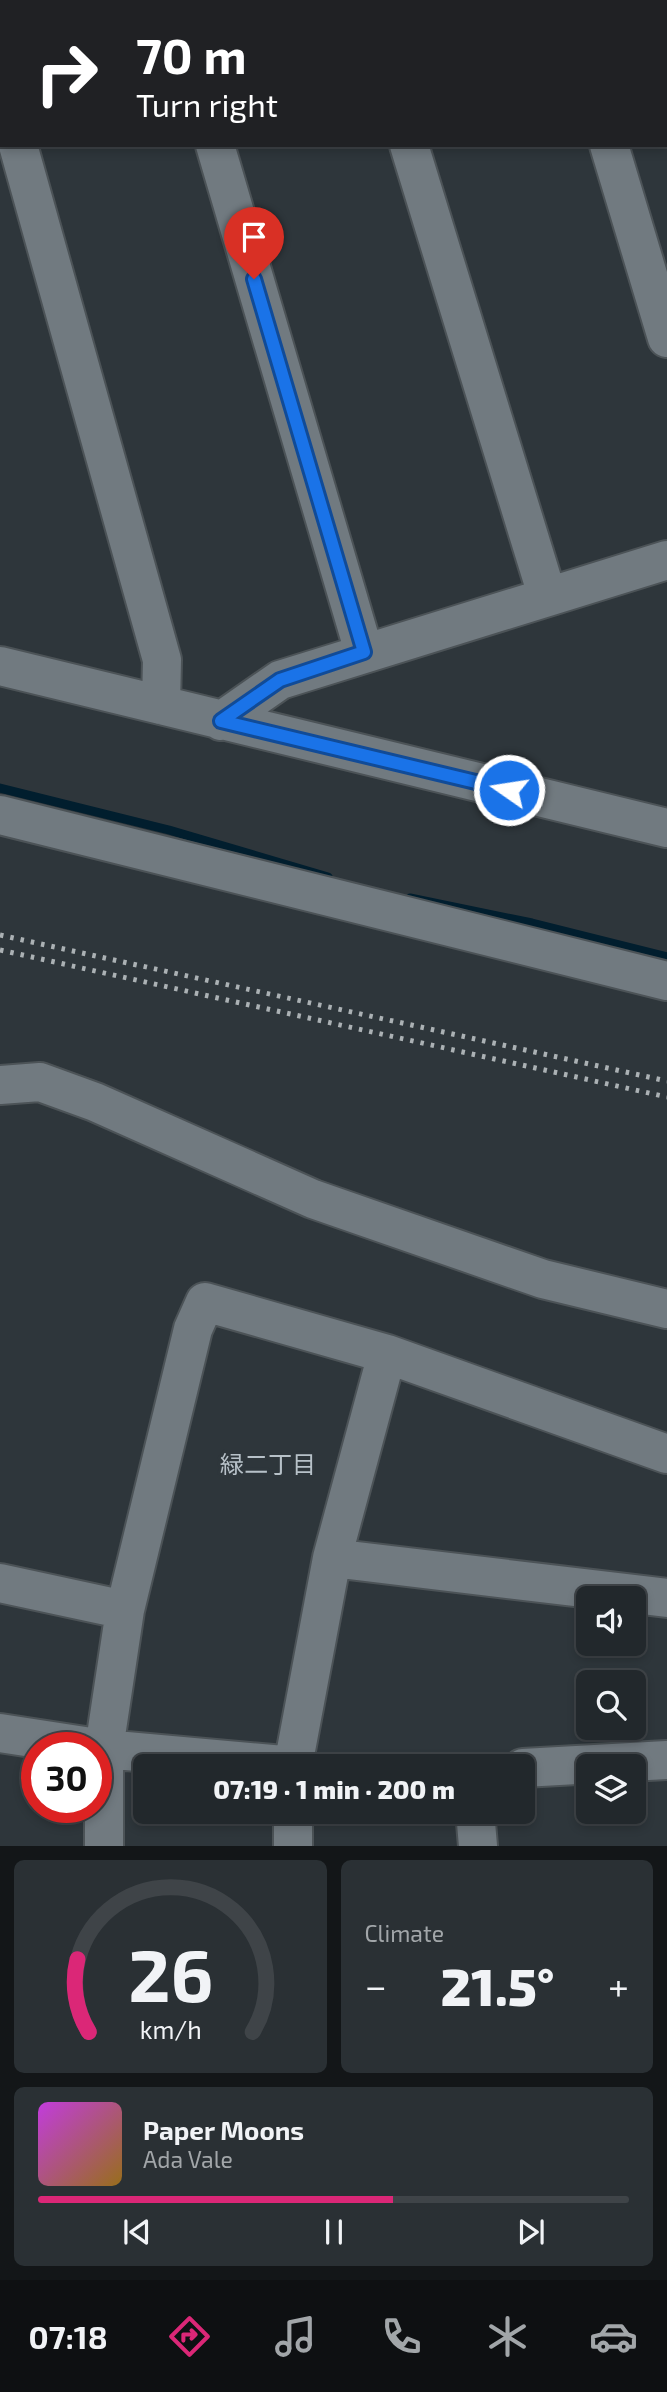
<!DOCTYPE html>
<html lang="en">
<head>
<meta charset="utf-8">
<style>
  body { margin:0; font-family:"Exo 2","Noto Sans JP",sans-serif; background:#2a3034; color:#f1f3f6; height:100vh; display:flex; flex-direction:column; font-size:26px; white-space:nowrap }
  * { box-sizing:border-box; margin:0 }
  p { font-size:23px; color:#a2a6a9 }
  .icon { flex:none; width:38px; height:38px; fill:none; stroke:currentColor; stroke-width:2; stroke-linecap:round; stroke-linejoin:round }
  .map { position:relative; height:1846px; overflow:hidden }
  .side { display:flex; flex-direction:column; gap:14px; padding:14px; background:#131618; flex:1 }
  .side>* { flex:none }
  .banner { position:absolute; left:0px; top:0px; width:668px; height:147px; box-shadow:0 4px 10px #0003,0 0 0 2px #3f4448; background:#202124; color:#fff; overflow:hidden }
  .tools { position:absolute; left:576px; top:1586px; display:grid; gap:14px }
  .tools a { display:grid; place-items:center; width:70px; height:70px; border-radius:10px; background:#22282c; box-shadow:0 4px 10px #0003,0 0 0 2px #3f4448; font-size:35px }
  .speed { position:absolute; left:21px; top:1732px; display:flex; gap:14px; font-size:35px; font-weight:700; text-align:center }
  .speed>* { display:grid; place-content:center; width:91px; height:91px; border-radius:50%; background:#22282c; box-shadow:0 4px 10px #0003,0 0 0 2px #3f4448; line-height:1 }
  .speed .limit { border:10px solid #d22; background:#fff; color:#111 }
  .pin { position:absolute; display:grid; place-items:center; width:60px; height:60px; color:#fff; margin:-72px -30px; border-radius:50% 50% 50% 0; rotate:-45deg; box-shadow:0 0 7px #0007 }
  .pin .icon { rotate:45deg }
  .me { position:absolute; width:77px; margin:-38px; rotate:283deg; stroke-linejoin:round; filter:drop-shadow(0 0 5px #0008) }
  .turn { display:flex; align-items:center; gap:24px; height:147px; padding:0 21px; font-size:32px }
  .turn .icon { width:91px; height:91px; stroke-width:2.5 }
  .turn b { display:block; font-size:49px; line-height:60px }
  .big { font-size:52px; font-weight:800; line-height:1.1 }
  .side .card { flex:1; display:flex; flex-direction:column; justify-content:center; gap:10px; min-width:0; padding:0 24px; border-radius:10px; background:#2a3034 }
  .side .dial { align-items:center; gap:0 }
  .dial svg { height:182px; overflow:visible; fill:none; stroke:#3f4448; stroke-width:7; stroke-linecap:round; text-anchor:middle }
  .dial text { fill:#f1f3f6; stroke:none }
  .song { display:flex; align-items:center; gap:21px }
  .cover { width:84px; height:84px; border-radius:10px; background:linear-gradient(135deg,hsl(290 70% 55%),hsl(40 70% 35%)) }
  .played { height:7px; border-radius:4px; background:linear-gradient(90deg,#db2777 60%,#3f4448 60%) }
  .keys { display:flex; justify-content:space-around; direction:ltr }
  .heat { display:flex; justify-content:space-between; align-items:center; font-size:38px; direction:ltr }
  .side .tiles { flex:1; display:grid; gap:14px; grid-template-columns:1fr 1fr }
  .card:last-child { grid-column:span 2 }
  .trip { position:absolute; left:133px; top:1754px; width:402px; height:70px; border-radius:10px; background:#22282c; box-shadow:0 4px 10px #0003,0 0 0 2px #3f4448; font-weight:800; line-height:70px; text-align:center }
  .menu { display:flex; height:112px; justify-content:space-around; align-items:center; background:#0e1012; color:#a2a6a9 }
  .menu .icon { width:49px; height:49px }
  .menu .selected { color:#db2777 }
  .menu b { font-size:32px; color:#f1f3f6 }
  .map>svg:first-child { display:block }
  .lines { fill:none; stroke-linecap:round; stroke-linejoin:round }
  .stream { stroke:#011e2e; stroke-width:9 }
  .minor-casing { stroke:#4c5357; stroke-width:42 }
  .minor { stroke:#717a80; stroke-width:38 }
  .rail { stroke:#abb1b4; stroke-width:5; stroke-dasharray:3.5 7; stroke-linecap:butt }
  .route-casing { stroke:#114b97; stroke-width:18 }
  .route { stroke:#1a73e8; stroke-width:12 }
  .labels { text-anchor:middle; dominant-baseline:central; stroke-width:6; stroke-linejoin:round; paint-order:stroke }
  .neighbourhood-label { font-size:24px; fill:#b7c1c8; stroke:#2e363b }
</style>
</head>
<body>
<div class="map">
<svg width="667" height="1846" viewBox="0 0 667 1846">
  <rect width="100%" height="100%" fill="#2e363b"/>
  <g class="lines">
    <path class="stream" d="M0,788L169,830L328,877
      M410,898L532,923L667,957"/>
    <defs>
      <path id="minor" d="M173,0V2
        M364,0V2
        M565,0L566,2
        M17,2L23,0
        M0,80L2,87
        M18,145L162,660L161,705
        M215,145L364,652
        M409,145L547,595
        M609,145L667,338
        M0,666L667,828
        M221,721L280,680L667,560
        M0,815L667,981
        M0,1085L40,1082L95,1102L313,1199L543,1279L667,1309
        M387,1354L667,1454
        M0,1583L125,1610
        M0,1733L104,1749L295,1766
        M293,1766L332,1558
        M523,1768L667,1760
        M475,1811L478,1846
        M104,1846V1749L125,1610L193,1329L205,1302L387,1354L332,1558L667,1598
        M293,1846V1811"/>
    </defs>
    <use href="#minor" class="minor-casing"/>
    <use href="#minor" class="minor"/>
    <path class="rail" d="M0,935L667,1081
      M0,950L667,1097"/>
  </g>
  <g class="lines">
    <defs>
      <path id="route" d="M254,279L364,652L280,680L221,721L509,790"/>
    </defs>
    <use href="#route" class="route-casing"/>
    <use href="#route" class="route"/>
  </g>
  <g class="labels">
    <g class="neighbourhood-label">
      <text x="268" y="1463">緑二丁目</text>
    </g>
  </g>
</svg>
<div class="tools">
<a><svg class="icon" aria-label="sound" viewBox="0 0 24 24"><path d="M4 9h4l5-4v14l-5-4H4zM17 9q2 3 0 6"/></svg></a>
<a><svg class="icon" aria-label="search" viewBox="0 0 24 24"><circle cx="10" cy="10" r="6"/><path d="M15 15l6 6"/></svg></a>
<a><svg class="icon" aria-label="layers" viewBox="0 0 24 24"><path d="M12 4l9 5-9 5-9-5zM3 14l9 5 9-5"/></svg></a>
</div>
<div class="speed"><div class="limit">30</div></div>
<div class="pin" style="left:254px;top:279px;background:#d93025"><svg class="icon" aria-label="arrive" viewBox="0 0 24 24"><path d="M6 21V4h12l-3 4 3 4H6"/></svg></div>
<svg class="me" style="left:509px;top:790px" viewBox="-20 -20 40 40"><circle r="17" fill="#1a73e8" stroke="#fff" stroke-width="3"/><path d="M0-11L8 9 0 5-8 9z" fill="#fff"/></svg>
<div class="trip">07:19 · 1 min · 200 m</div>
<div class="banner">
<div class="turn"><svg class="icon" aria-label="right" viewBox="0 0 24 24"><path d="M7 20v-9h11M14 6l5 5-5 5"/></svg><div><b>70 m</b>Turn right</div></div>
</div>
</div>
<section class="side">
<div class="tiles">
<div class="card dial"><svg viewBox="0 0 100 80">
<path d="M14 69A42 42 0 1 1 86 69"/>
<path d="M14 69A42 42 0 0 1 9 37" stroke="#db2777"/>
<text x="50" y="56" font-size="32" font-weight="700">26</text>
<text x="50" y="72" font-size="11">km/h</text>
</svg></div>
<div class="card"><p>Climate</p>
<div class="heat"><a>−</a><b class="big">21.5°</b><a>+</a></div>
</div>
<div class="card">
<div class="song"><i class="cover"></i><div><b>Paper Moons</b><p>Ada Vale</p></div></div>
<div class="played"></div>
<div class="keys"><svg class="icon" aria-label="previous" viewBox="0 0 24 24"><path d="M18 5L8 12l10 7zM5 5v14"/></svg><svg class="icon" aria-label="pause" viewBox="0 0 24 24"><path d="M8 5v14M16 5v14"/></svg><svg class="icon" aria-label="next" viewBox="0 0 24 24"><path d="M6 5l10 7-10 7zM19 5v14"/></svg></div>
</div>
</div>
</section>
<nav class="menu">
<b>07:18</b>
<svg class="icon selected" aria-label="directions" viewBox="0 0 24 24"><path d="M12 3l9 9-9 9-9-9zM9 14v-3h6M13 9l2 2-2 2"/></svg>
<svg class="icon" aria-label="music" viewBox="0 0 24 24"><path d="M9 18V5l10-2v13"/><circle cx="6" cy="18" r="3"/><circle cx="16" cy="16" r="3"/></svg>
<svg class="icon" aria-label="phone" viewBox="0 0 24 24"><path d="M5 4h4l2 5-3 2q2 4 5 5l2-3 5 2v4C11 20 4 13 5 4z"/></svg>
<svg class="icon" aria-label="climate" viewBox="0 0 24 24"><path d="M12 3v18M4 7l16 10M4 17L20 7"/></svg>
<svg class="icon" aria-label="car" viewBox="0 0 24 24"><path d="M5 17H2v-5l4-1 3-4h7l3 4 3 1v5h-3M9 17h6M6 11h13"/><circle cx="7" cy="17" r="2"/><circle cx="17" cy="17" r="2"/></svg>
</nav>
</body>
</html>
